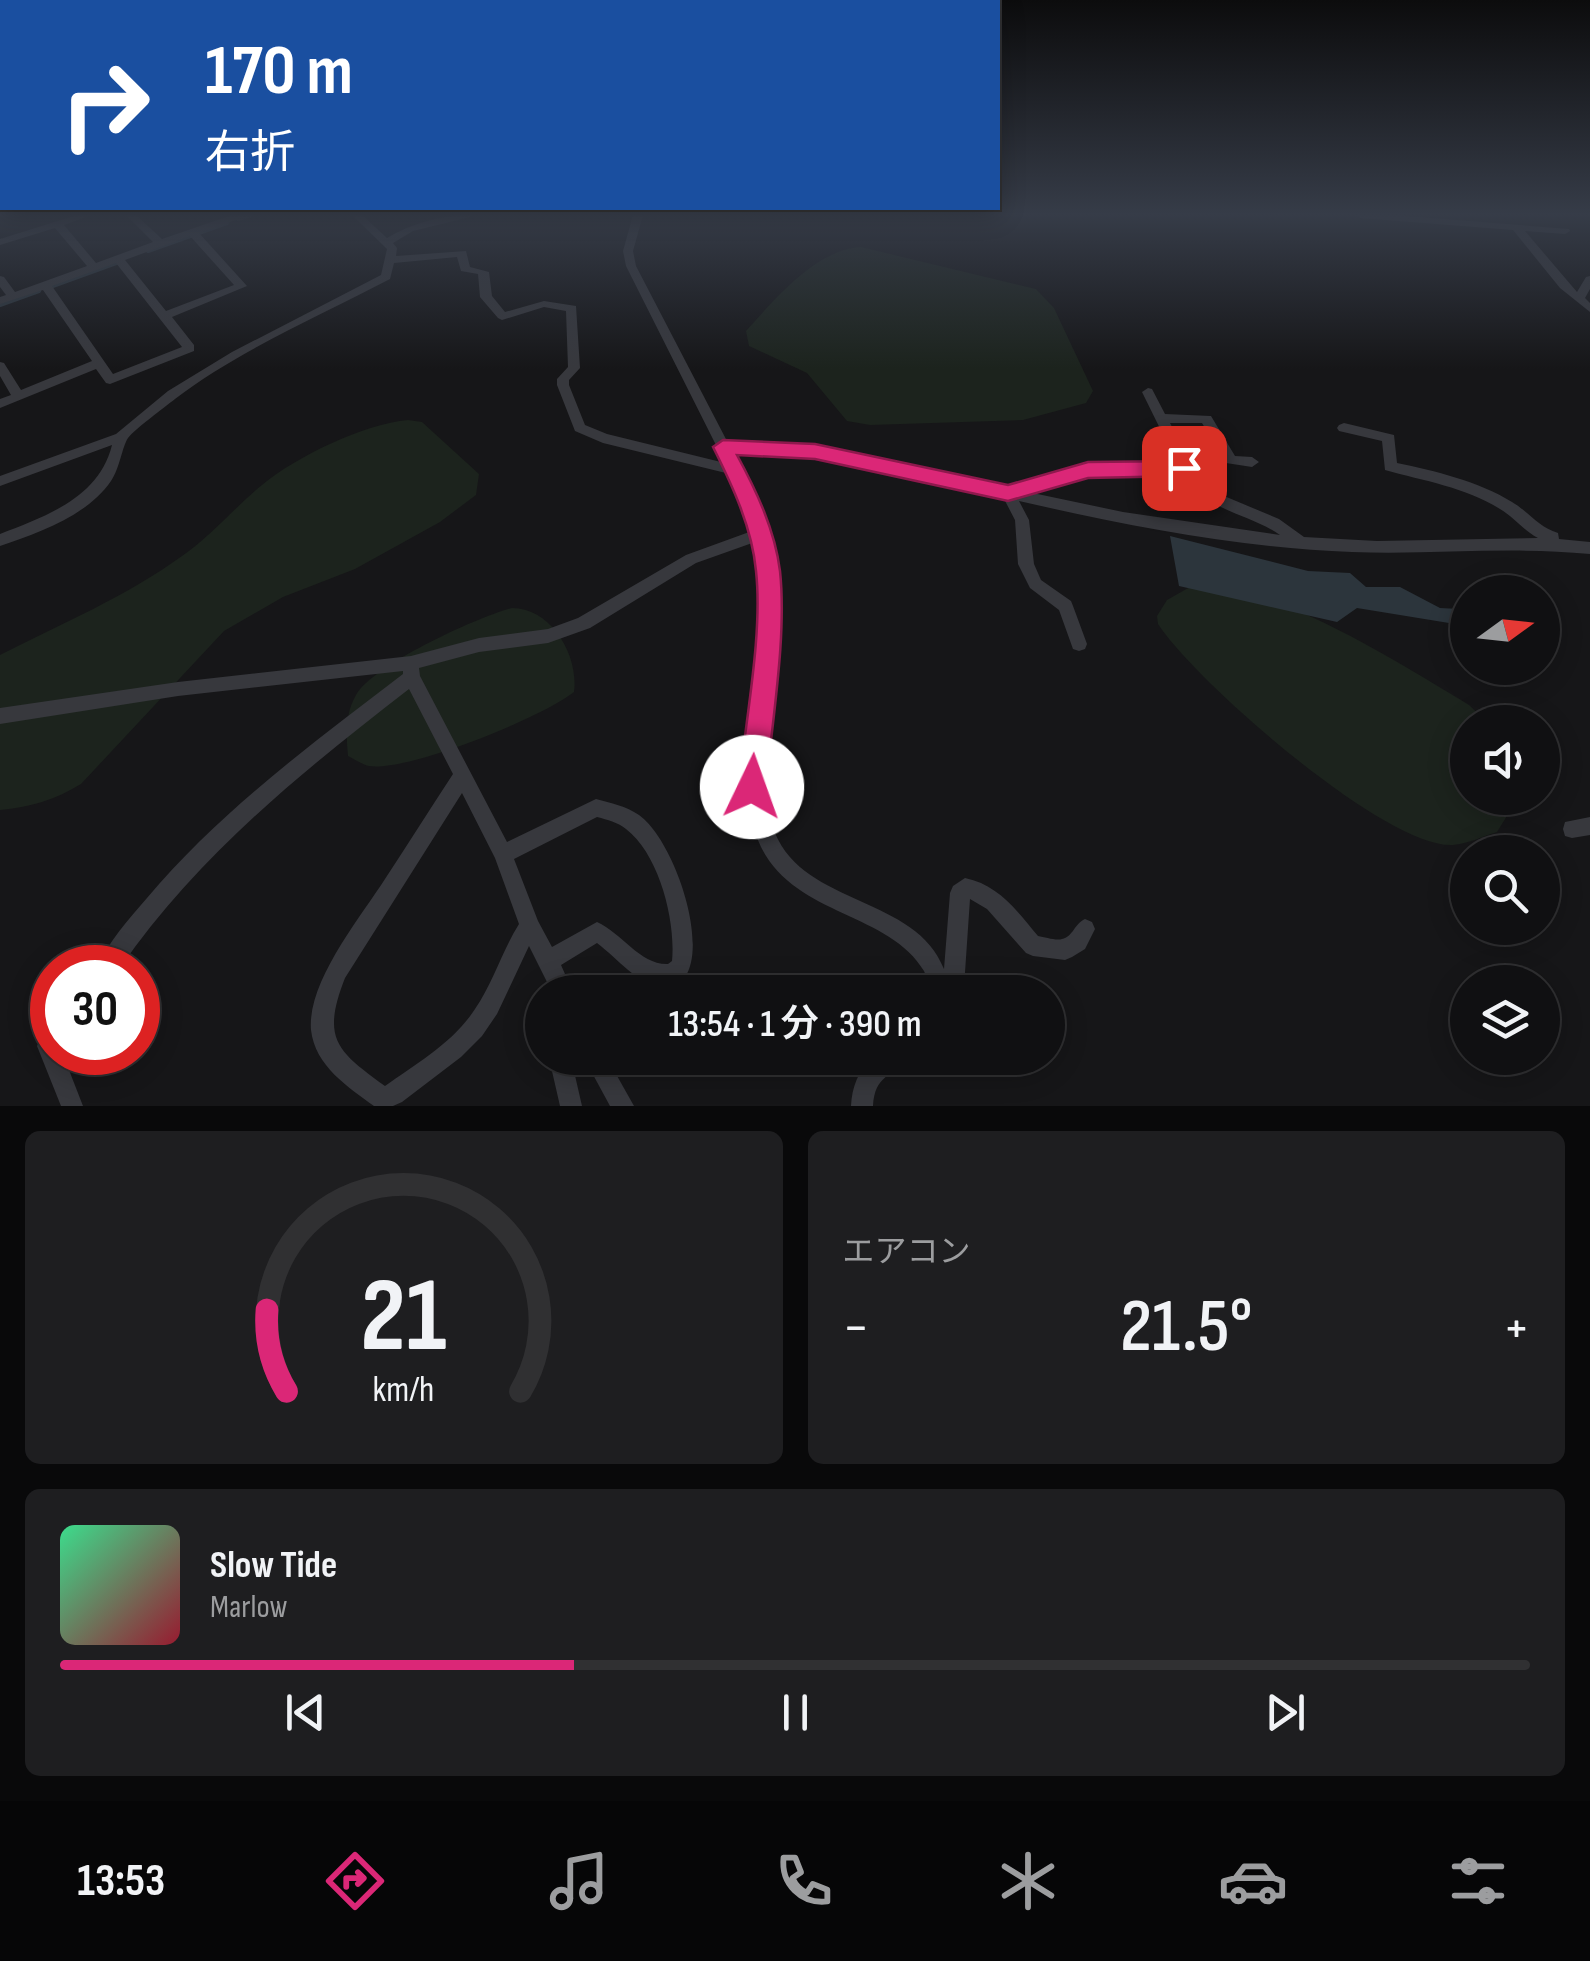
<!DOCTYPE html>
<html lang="ja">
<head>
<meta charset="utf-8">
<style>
  body { margin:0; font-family:"Sofia Sans Condensed","Noto Sans JP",sans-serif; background:#1e1e20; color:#f1f3f6; height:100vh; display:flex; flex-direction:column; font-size:38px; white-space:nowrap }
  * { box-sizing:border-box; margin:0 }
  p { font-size:32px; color:#9c9d9f }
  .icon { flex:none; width:55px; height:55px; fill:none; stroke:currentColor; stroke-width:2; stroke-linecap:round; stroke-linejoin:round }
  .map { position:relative; height:1106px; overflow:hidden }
  .details { display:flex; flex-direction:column; gap:25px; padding:25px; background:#09090a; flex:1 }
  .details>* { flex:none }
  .banner { position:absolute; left:0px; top:0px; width:1000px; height:210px; box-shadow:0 5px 25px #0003,0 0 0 2px #303032; background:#1a4fa0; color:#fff; overflow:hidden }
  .needle { width:65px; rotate:75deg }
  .buttons { position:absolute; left:1450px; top:575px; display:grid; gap:20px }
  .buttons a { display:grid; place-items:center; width:110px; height:110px; border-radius:50%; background:#101012; box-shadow:0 5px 25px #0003,0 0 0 2px #303032; font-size:50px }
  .speed { position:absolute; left:30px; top:945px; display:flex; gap:20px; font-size:50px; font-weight:700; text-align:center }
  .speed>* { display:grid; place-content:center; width:130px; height:130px; border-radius:50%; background:#101012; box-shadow:0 5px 25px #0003,0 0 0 2px #303032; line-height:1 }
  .speed .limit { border:15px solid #d22; background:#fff; color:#111 }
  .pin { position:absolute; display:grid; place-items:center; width:85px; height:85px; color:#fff; margin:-42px; border-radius:20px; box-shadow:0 5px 15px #0006 }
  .me { position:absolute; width:110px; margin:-55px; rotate:3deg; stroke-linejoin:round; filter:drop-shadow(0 0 8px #0008) }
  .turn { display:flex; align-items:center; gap:35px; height:210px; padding:0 40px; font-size:45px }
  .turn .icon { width:130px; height:130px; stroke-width:2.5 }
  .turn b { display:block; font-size:70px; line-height:85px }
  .big { font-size:75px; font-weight:600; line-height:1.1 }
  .details .widget { flex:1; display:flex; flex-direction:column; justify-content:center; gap:15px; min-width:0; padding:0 35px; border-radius:15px; background:#1e1e20 }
  .details .dial { align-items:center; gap:0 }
  .dial svg { height:260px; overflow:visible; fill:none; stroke:#303032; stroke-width:7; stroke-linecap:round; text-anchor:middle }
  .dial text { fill:#f1f3f6; stroke:none }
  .song { display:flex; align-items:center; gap:30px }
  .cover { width:120px; height:120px; border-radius:15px; background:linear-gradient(135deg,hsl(150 70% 55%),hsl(350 70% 35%)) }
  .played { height:10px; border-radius:5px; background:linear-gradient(90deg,#db2777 35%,#303032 35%) }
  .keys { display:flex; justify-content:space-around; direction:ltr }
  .heat { display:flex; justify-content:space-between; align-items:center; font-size:55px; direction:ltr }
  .details .tiles { flex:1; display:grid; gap:25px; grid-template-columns:1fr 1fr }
  .widget:last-child { grid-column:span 2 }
  .trip { position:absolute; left:525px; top:975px; width:540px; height:100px; border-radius:50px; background:#101012; box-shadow:0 5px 25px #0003,0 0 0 2px #303032; font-weight:600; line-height:100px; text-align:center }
  .dock { display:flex; height:160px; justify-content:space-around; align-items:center; background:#060607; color:#9c9d9f }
  .dock .icon { width:70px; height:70px }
  .dock .current { color:#db2777 }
  .dock b { font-size:45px; color:#f1f3f6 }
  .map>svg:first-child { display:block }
  .green { fill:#1c231d }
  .water { fill:#2c353c }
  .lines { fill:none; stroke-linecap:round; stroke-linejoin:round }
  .stream { stroke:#2c353c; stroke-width:4 }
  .minor { fill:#37383d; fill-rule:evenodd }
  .route { fill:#db2777; stroke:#8e194d; stroke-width:2.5 }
</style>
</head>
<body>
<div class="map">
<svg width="1590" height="1106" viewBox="0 0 1590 1106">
  <rect width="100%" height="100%" fill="#161618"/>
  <path class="green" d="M861,247L1036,289L1054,308L1093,391L1086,403L1023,420L870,425L847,421L807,373L749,346L746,331C774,300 816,249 861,247Z
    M408,420L422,422L479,474L476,495L440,522L355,569L283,597L224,631L81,784C55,800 30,807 0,810V655C61,624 127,596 182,556C211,536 235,507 262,485C297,456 364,424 408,420Z
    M1197,583C1276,585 1400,663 1469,705L1487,722H1468V798H1518L1497,832C1484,836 1467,844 1453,845C1386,849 1195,681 1158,624L1157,616L1167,600Z
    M512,608C551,608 579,655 574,692C543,717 408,772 369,766C363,765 354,759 348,756C346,735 345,714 356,695C373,665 477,617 512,608Z"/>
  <path class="water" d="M1170,536L1308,571L1350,573L1366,587H1400L1440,608L1459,609L1461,618L1449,623L1357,608L1337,622L1179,586Z"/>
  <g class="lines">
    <path class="stream" d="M238,219L251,215
      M148,251L227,223
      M50,287L119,262
      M0,305L39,291"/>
    <path class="minor" d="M77,215H91L64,225L96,263L153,242L126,215H136L162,239L232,215H245L244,217L199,233L247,286L172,317L194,345V351L110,384L106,383L96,369L0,408V399L11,395L0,376V362L4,363L21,390L92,361L43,290L0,304V297L6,295L0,287V276L4,277L15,292L87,266L55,228L0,245V239ZM190,236L234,285L166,311L125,260ZM116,263L182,347L113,374L52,286Z
      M352,215H362L387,238C412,223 442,215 471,215L470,217L413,231L393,243L397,248L396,256L466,251L470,267L489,272L492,296L505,312L544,301L576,306L580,368L569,380V385L585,425L607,434L725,463L626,266L623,251L633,215H643L633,251L636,266L728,443L781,445L838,452L1008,488L1088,465L1177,463L1142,392L1148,388L1152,389L1165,414L1211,416L1235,456L1252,457L1259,462L1252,467L1226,463L1202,423H1170L1199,480L1217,493L1279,519L1304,537L1377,541L1538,538C1524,531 1514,517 1500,509C1465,487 1424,481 1385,470L1382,441L1339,431L1337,428L1339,425L1344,423L1394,435L1397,463C1435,471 1478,481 1512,502C1529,512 1538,527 1558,533L1559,539L1590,542V554C1511,546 1432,555 1352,552C1241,548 1128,526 1019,501L1029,520L1034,564L1041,580L1071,601L1073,606L1087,644L1085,649L1079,651L1073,649L1059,610L1030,588L1018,564L1015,520L1003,497C913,476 825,457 733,452C758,501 778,549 777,605C776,679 746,760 775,833C805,906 916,896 944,969L950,893L953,886L965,878C999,885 1017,911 1038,936C1045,937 1056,941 1062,939C1073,937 1074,924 1085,919L1092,922L1095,929L1085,949L1072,957L1065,960L1033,956L1026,953L987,909L970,899L964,987L961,992H932C929,986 927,977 924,971C889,912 795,916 761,847C717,756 776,641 755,542L696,563L590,628L548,643L479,652L419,668L420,676L507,842L596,799C611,803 626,806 639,815C673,839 709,942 685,977C646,999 626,965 597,943L561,965L573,992H552L529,946L497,1014L482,1036L461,1057L402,1102L393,1106H374C348,1087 315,1066 311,1030C307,982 360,918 385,879C408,844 430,809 453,774L409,689C302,772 198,855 120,968H97C107,943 129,919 147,898C220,811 313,743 403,674V671L178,696L0,724V708L178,682L411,656L479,638L548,629L578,618L686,555L752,531L741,495L730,474L603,443L575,431L557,385V379L568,367L566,311L544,307L502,320L498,318L480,297L478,274L461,271L457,257L394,263L390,279C321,315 236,352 175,399C165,407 135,429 128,438C122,447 120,468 111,481C87,516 38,533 0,546V534C46,516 99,498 112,445L0,486V476L116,434L168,391L232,352L381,275L387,249ZM1182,473C1201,510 1249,513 1280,535L1123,512L1028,492L1088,475ZM462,793L495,858L519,924C502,951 493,983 475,1009C454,1042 416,1064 385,1086C337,1051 321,1039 345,978ZM597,817C608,820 617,822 626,829C659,854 676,921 672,961L668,964C640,965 622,933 597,922L552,947L538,921L514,859Z
      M1355,215H1394L1569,229L1570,231L1565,234L1525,231L1577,292L1586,277L1590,276V289L1585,298L1590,303V312L1560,288L1513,230L1360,218Z
      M1590,817V835L1572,838L1565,836L1563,829L1565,822Z
      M52,1029V1052H62L83,1106H61L37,1046L44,1032Z
      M549,1058H571L582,1106H560Z
      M584,1058H607L634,1106H610Z
      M872,1058H901C892,1080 875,1074 873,1106H851C852,1087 858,1071 872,1058Z"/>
  </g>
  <linearGradient id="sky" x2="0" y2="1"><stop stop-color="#0c0c0d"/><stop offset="0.58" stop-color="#363c48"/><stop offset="1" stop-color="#363c48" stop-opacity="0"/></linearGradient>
  <rect width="1590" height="369" fill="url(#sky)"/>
  <path class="route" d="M723,440L815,444L1008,485L1088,462L1184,461L1195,468L1184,476L1088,478L1008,501L815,459L737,455C756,490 775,530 780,571C787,636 772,721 766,787L762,797L752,800L743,797L739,787C745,721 763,636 756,571C752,527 732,485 713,447Z"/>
</svg>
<div class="buttons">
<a><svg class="needle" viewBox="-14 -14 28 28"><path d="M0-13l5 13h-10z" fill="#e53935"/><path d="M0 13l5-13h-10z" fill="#9c9d9f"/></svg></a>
<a><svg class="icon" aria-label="sound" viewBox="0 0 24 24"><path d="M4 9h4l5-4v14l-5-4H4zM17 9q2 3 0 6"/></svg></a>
<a><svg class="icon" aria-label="search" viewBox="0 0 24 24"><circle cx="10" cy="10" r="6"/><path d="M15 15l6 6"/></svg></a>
<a><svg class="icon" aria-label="layers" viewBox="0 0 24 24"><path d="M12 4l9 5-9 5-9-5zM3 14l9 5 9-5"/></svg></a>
</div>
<div class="speed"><div class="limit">30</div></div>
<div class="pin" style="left:1184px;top:468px;background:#d93025"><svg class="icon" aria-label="arrive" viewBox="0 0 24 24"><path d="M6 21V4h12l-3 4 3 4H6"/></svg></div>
<svg class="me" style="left:752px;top:787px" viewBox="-20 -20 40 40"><circle r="19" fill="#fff"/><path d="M0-13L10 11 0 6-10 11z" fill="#db2777"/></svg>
<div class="trip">13:54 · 1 分 · 390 m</div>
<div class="banner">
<div class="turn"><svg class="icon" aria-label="right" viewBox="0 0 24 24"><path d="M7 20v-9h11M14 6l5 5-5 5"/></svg><div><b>170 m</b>右折</div></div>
</div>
</div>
<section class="details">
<div class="tiles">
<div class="widget dial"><svg viewBox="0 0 100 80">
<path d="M14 69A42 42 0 1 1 86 69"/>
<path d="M14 69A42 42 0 0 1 8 44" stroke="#db2777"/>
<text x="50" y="56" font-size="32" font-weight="700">21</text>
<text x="50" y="72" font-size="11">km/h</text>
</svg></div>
<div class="widget"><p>エアコン</p>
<div class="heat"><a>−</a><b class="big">21.5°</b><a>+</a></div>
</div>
<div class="widget">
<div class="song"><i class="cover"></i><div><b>Slow Tide</b><p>Marlow</p></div></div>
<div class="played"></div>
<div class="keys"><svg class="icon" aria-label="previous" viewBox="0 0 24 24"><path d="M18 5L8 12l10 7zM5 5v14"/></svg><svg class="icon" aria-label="pause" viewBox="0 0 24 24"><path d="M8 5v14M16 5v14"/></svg><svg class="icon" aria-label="next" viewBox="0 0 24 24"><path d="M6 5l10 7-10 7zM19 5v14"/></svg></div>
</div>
</div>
</section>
<nav class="dock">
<b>13:53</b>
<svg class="icon current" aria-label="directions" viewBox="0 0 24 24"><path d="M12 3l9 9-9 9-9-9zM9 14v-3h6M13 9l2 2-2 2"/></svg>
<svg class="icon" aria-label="music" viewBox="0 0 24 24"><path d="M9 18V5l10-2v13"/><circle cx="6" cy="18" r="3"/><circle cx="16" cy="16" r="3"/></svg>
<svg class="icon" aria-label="phone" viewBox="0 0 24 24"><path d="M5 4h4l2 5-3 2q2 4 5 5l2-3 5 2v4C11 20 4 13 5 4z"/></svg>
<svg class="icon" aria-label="climate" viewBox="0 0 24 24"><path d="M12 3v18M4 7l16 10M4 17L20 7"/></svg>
<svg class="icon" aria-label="car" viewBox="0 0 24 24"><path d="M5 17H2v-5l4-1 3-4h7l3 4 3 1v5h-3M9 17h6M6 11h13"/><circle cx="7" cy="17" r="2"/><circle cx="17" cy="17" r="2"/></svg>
<svg class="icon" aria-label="filters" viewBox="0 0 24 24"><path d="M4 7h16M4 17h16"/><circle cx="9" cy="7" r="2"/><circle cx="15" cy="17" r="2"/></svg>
</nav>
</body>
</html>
